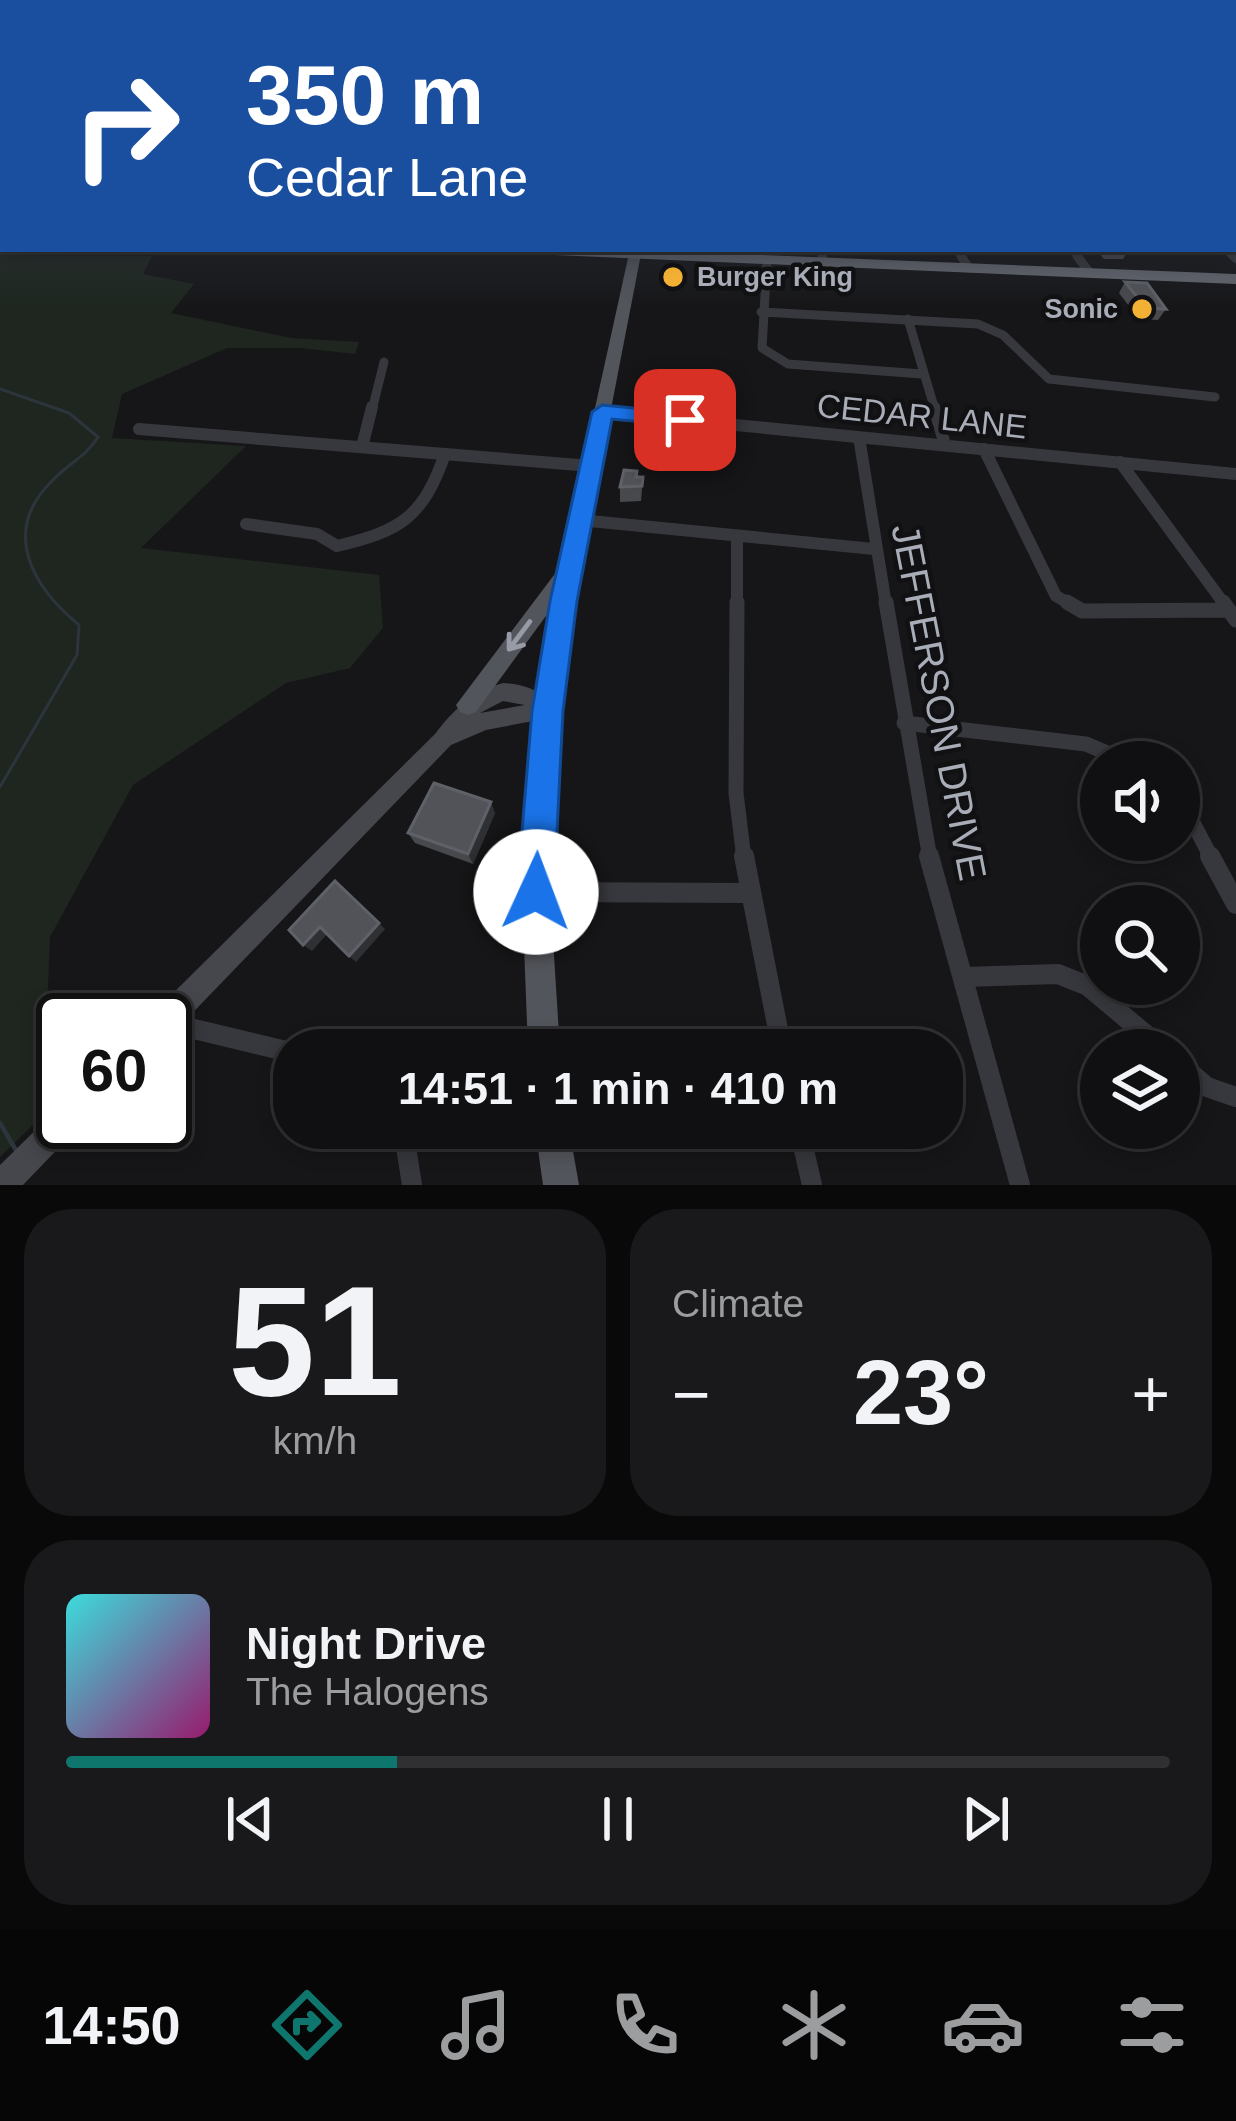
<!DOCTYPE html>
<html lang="en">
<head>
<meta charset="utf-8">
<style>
  body { margin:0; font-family:Arial,sans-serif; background:#19191b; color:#f1f3f6; height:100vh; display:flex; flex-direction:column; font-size:45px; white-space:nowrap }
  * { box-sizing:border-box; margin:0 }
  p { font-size:39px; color:#9c9d9f }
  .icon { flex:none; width:66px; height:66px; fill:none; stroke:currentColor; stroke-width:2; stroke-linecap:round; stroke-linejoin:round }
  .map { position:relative; height:1185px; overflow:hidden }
  .details { display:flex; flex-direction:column; gap:24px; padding:24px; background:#09090a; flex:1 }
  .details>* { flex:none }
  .guide { position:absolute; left:0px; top:0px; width:1236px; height:252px; box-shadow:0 6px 18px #0003,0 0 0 3px #303032; background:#1a4fa0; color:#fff; overflow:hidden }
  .tools { position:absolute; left:1080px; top:741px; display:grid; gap:24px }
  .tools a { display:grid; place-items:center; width:120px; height:120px; border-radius:50%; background:#101012; box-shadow:0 6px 18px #0003,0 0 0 3px #303032; font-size:60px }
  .speed { position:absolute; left:36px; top:993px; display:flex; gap:24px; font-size:60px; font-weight:700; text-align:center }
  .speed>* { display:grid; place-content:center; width:156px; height:156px; border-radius:50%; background:#101012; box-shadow:0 6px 18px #0003,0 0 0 3px #303032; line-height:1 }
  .speed .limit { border:6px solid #111; border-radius:18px; background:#fff; color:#111 }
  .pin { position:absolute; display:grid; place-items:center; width:102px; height:102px; color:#fff; margin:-51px; border-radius:24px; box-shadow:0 6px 18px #0006 }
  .me { position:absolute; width:132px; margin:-66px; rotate:2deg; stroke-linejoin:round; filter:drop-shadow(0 0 9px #0008) }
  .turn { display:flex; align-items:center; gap:42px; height:252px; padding:0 48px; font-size:54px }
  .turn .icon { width:156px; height:156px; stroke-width:2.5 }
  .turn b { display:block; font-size:84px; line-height:102px }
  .big { font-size:90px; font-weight:700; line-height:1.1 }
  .details .tile { flex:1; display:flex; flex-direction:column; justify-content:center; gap:18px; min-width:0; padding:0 42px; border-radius:48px; background:#19191b }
  .details .dial { align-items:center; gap:0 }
  .dial b { font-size:156px; line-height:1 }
  .song { display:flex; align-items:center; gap:36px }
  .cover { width:144px; height:144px; border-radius:18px; background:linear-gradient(135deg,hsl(180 70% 55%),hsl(320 70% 35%)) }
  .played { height:12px; border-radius:6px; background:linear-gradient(90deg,#0f766e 30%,#303032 30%) }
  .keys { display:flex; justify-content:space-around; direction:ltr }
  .heat { display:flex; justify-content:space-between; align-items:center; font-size:66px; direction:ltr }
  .details .tiles { flex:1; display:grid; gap:24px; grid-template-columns:1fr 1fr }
  .tile:last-child { grid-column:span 2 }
  .trip { position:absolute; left:273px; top:1029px; width:690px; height:120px; border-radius:48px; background:#101012; box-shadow:0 6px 18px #0003,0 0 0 3px #303032; font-weight:700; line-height:120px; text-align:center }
  .tab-bar { display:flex; height:192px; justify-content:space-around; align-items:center; background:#060607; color:#9c9d9f }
  .tab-bar .icon { width:84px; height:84px }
  .tab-bar .on { color:#0f766e }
  .tab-bar b { font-size:54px; color:#f1f3f6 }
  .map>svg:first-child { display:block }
  .green { fill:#1e261f }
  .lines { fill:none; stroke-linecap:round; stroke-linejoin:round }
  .stream-far1 { stroke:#2c353c; stroke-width:3 }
  .stream { stroke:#2c353c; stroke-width:4.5 }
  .street-far4 { stroke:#37383d; stroke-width:8 }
  .street-far3 { stroke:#37383d; stroke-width:9 }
  .street-far2 { stroke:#37383d; stroke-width:12 }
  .street-far1 { stroke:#37383d; stroke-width:15 }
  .street { stroke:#37383d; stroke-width:20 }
  .secondary { fill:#45474d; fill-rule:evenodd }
  .primary { fill:#53555c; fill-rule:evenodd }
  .highway { fill:#63666e; fill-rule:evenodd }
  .wall { fill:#47494d }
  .shaded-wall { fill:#2f3033 }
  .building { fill:#525359; stroke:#5f6168; stroke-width:3 }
  .oneway { stroke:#979ba6 }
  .route { fill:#1a73e8; stroke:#114b97; stroke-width:3 }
  .poi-dot { fill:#f2b134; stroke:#111113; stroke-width:4.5 }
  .labels { text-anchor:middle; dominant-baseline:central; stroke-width:9; stroke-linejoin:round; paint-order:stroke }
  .far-poi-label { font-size:27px; font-weight:bold; fill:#a8adb8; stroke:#111113; text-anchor:start }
  .street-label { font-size:33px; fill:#a8adb8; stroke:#111113 }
  .near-street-label { font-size:39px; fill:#a8adb8; stroke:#111113 }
</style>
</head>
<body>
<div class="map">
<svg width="1236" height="1185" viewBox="0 0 1236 1185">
  <rect width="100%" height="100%" fill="#161618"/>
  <path class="green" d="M0,255L152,256L143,274L194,284L171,313L291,338L359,342L355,354L300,348H227L122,394L112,438L246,446L141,548L379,575L383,628L350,668L286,683L133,785L50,937L46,1036L63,1063V1096L0,1157Z"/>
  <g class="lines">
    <path class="stream-far1" d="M0,389L69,413L98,437C86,457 66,465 51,482C0,533 34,588 79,625L77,655L0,787"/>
    <path class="stream" d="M0,1123L17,1152"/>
    <path class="street-far4" d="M820,249L823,259
      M957,249L963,259
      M1072,249L1080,259
      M1225,249L1236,259"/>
    <path class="street-far3" d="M822,256L824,262
      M961,256L969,268
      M1077,256L1090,273
      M767,260L762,348L788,364L922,374
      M761,312L978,324L1003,335L1049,379L1215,397
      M908,319L935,410
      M372,410L384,362"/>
    <path class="street-far2" d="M934,407L945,445
      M602,412L1236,474
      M139,429L591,466
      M859,437L886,605
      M362,447L372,407
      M984,449L1056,596L1072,605
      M1120,462L1225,605
      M580,520L874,549
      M246,524L317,534L337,546C401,531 423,517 445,454
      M737,605V536"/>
    <path class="street-far1" d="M737,602L736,793L744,859
      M886,602L930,859
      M1067,602L1082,611L1229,610
      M1223,602L1236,620
      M904,723L1086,744L1128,762
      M1179,807L1190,817L1212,859"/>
    <path class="street" d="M744,856L782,1050
      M929,856L1020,1185
      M1210,856L1236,904
      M536,892L748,893
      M965,977L1058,974L1088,986L1164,1050
      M165,1022L294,1053
      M1179,1063L1207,1087L1236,1097
      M403,1128L412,1185
      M799,1128L812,1185"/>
    <path class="secondary" d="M503,683C525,684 546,692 557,711L554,717L486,730L451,745L175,1031L165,1035V1020H152L155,1011L435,734C454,709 472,692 503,683ZM503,701L525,705L480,713Z
      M63,1108V1122H79L74,1132L23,1185H0V1165L54,1112Z"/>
    <path class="primary" d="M630,249H642L574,600L559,711L550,892L560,1050H528L522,892L535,711L551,609L476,712L468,715L460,712L456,705L560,567Z
      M535,1128H569L579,1185H543Z"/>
    <path class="highway" d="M0,224H3V232H0Z
      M500,249H612L1236,274V284L507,253Z"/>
  </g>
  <path class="wall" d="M1096,249H1129L1123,259H1104Z
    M1125,282L1166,309L1158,320L1139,319L1119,293Z
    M688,437L684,471L647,467V456Z
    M637,477H643L641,501L620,502V487Z
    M495,813L473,864L415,843L408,833Z"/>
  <path class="shaded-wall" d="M491,802L495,813L473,864L468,854Z
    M379,923L385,929L356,962L349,956Z
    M320,927L328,933L312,951L303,945Z"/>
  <path class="building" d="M1125,282L1147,283L1166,309L1146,308Z
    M651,434L688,437L685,459L647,456Z
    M624,470L637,471L636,477H643L642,486L620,487Z
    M434,783L491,802L468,854L408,833Z
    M335,881L379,923L349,956L320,927L303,945L289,930Z"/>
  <defs><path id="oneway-shaft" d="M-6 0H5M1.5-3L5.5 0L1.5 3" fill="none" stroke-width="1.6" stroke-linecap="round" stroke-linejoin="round" transform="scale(3)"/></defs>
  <use class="oneway" href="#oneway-shaft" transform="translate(519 636) rotate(127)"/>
  <linearGradient id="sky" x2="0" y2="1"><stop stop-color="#0c0c0d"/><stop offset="0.46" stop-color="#363c48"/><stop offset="1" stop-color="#363c48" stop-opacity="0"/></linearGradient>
  <rect width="1236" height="307" fill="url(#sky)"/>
  <path class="route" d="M602,405L685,413L696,420L685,426L612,419L577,601L563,711L554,892L549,905L536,910L522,905L517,892L532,711L550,601L592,412Z"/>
  <g class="poi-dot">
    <circle cx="673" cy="277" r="12"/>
    <circle cx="1142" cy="309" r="12"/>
  </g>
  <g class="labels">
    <g class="far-poi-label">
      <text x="697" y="277">Burger King</text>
      <text x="1118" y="309" text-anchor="end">Sonic</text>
    </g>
    <g class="street-label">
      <text transform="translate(922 416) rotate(6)">CEDAR LANE</text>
    </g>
    <g class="near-street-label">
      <text transform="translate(939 702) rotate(79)">JEFFERSON DRIVE</text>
    </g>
  </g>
</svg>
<div class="tools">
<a><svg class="icon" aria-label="sound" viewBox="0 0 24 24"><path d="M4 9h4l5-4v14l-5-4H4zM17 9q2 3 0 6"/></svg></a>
<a><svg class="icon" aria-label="search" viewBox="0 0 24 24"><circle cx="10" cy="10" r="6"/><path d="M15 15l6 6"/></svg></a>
<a><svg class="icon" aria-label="layers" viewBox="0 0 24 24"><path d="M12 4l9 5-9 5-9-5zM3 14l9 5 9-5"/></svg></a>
</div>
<div class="speed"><div class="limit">60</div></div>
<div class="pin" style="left:685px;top:420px;background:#d93025"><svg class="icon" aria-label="arrive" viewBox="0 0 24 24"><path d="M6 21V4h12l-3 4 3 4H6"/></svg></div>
<svg class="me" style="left:536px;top:892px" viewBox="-20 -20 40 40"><circle r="19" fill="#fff"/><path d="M0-13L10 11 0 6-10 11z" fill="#1a73e8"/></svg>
<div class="trip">14:51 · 1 min · 410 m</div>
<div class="guide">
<div class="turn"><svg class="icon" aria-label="right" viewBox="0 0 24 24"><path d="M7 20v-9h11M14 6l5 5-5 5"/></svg><div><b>350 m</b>Cedar Lane</div></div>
</div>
</div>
<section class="details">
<div class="tiles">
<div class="tile dial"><b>51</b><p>km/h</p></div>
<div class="tile"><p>Climate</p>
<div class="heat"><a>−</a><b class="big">23°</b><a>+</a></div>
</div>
<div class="tile">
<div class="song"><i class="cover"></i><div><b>Night Drive</b><p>The Halogens</p></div></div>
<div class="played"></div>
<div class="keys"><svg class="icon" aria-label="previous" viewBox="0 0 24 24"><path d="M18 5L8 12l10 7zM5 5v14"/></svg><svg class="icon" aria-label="pause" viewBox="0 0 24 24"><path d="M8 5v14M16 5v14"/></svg><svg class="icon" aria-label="next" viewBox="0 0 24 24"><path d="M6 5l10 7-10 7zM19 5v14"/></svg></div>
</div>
</div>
</section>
<nav class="tab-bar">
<b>14:50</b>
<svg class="icon on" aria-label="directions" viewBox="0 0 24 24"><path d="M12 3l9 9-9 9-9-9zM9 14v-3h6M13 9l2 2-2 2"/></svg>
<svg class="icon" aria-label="music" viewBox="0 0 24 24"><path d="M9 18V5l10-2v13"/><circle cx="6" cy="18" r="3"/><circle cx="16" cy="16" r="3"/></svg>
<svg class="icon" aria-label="phone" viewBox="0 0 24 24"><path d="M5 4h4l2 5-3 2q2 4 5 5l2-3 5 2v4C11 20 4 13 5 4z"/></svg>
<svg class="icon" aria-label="climate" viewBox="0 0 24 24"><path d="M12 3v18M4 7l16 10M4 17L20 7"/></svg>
<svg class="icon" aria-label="car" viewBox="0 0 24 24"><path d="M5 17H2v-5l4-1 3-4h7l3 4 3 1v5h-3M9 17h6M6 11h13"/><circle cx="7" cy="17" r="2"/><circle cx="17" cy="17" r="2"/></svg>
<svg class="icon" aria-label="filters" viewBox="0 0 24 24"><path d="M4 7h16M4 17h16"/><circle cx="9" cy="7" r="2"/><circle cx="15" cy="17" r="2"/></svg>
</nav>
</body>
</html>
